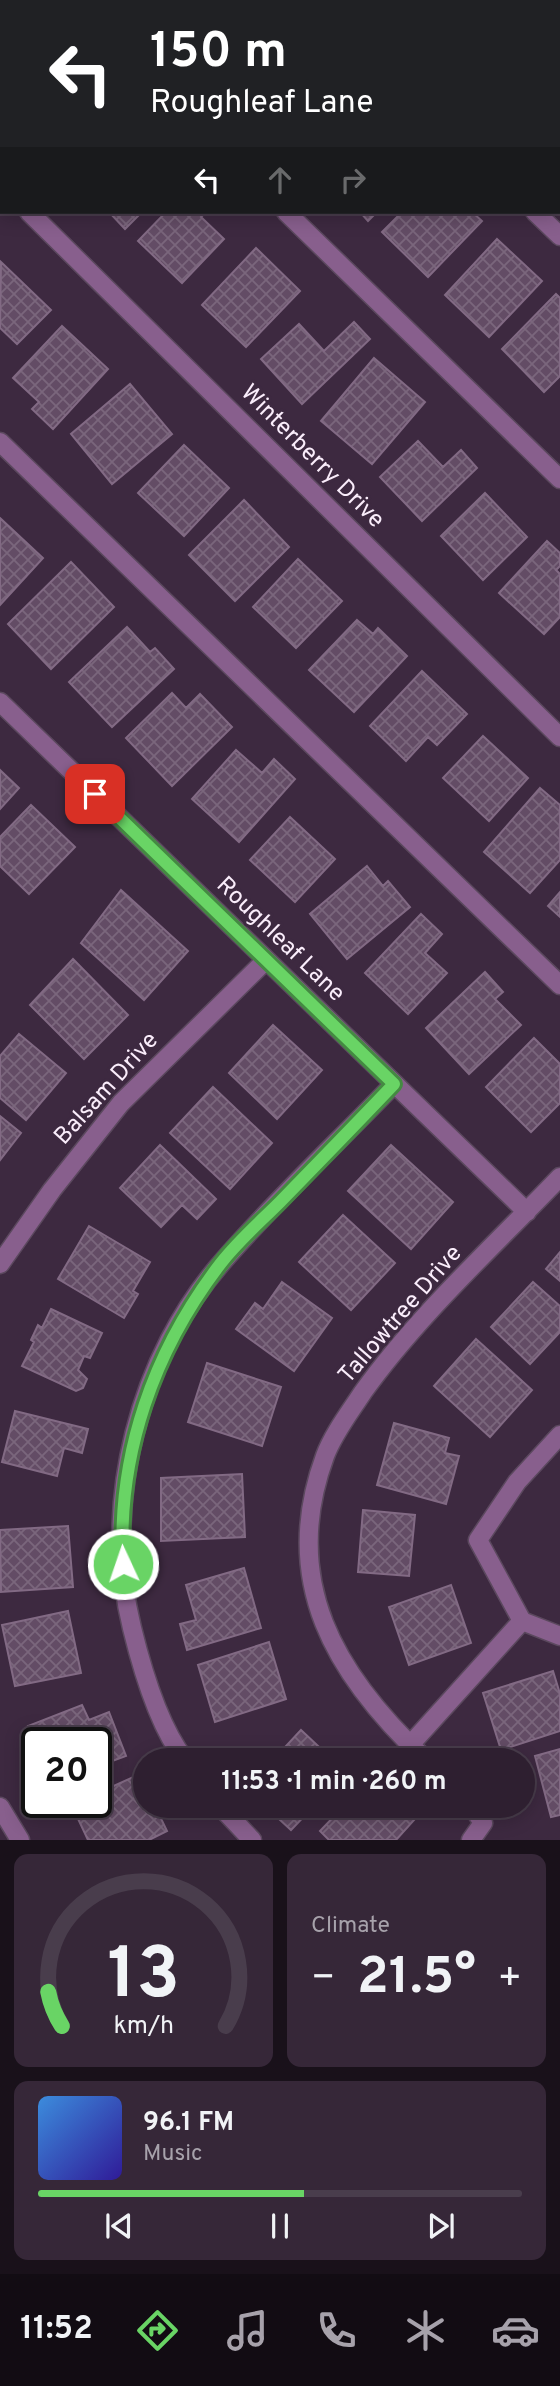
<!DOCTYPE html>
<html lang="en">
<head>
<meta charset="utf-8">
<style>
  body { margin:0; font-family:Overpass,sans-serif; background:#362738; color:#f1f3f6; height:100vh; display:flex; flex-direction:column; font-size:26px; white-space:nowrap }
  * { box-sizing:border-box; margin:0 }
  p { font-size:23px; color:#a7a2ab }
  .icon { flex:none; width:38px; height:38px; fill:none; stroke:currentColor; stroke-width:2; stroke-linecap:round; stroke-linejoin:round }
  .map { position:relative; height:1840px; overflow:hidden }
  .sheet { display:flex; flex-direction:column; gap:14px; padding:14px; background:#19111a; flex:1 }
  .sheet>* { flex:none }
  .top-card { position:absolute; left:0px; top:0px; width:560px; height:214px; box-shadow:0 4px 18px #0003,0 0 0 2px #493d4c; background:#202124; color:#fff; overflow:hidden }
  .speed { position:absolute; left:21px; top:1727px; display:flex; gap:14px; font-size:35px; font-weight:700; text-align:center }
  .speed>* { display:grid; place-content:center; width:91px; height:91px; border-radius:50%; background:#2e1f30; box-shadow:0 4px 18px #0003,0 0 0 2px #493d4c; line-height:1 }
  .speed .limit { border:4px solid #111; border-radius:10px; background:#fff; color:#111 }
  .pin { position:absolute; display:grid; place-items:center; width:60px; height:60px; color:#fff; margin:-30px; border-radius:14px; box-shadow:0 4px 10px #0006 }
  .me { position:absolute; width:77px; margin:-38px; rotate:357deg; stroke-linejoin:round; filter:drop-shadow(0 0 5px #0008) }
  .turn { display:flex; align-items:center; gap:24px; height:147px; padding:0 35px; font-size:32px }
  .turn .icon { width:91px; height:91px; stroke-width:2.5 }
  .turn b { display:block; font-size:49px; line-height:60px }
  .lanes { display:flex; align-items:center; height:66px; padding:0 35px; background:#0003; justify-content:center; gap:35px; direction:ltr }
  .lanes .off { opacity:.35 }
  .big { font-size:52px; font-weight:700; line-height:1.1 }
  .sheet .widget { flex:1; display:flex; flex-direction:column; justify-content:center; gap:10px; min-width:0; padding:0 24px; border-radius:14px; background:#362738 }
  .sheet .dial { align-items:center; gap:0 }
  .dial svg { height:182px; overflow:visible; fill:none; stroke:#493d4c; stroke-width:7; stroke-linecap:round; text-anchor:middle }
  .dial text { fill:#f1f3f6; stroke:none }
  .song { display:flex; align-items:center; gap:21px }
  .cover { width:84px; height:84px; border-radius:10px; background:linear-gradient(135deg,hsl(210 70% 55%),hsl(250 70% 35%)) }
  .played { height:7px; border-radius:4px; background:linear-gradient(90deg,#69d465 55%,#493d4c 55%) }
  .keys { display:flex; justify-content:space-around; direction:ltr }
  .heat { display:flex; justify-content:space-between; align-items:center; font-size:38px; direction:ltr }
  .sheet .tiles { flex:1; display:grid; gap:14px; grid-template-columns:1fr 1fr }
  .widget:last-child { grid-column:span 2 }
  .trip { position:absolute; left:133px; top:1748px; width:402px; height:70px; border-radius:35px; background:#2e1f30; box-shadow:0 4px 18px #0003,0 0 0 2px #493d4c; font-weight:700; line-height:70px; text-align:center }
  .tabs { display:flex; height:112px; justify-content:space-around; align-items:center; background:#120c13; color:#a7a2ab }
  .tabs .icon { width:49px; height:49px }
  .tabs .active { color:#69d465 }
  .tabs b { font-size:32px; color:#f1f3f6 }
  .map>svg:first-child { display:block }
  .building { fill:url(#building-cross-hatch); stroke:#826a84; stroke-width:2 }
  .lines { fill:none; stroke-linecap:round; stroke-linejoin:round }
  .minor-casing { stroke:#5b485e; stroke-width:21 }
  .minor { stroke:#885f8d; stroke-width:18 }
  .route-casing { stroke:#448a42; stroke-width:18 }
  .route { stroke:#69d465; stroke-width:12 }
  .labels { text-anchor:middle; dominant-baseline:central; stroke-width:6; stroke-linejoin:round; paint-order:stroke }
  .street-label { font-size:24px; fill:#faedfb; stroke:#3d2940 }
</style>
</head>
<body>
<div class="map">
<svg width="560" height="1840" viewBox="0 0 560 1840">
  <defs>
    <pattern id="building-cross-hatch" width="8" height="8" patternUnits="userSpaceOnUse" patternTransform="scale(1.75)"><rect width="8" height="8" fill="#634c65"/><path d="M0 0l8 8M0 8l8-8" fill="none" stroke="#7a667c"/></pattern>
  </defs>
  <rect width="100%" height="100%" fill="#3d2940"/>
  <path class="building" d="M146,0H233L231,2Z
    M419,0H507L417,2Z
    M109,212H142L125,229Z
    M166,212H206L201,217L224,239L182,283L138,241Z
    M360,212H377L368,221Z
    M402,212H472L482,221L428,277L382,232Z
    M497,239L542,281L489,337L445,295Z
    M256,248L300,291L246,347L202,305Z
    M1,262L51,310L17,344L0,328Z
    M556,294L560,298V376L544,392L502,349Z
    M354,322L370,339L302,404L261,359L299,324L324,351Z
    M62,326L108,369L53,429L32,409L39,402L13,378Z
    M374,358L425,402L372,464L321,421Z
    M130,384L172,434L112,484L71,434Z
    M418,441L443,467L461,450L477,468L422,521L380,477Z
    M184,445L229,488L184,536L138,493Z
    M485,493L527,537L483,580L441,536Z
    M244,500L289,547L235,601L189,555Z
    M0,518L43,558L0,605Z
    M547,541L560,553V566L556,570L560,574V617L544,634L499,593Z
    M298,559L342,601L296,648L253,607Z
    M71,562L114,607L51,669L8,624Z
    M357,620L373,634L378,628L407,656L354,712L309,670Z
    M127,627L150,652L155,648L174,669L112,727L69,682Z
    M422,671L467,714L437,745L428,737L406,761L370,726Z
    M172,693L186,708L200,694L232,727L172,786L126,738Z
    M483,736L528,778L489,821L443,778Z
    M236,750L262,773L274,759L295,779L239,842L192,799Z
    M0,770L19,788L0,809Z
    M540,788L560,805V860L530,893L484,852Z
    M31,805L75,847L29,894L0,866V837Z
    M290,817L335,859L295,902L250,860Z
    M367,866L383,886L388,881L410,907L347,959L310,914Z
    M121,890L188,951L144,1000L81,943Z
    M560,892V917L548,906Z
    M421,914L442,934L425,953L447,973L408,1014L365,973Z
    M73,959L128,1015L84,1059L30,1005Z
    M485,972L503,992L495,999L521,1025L469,1074L426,1028Z
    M273,1025L322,1070L277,1119L229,1073Z
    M19,1034L66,1073L26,1120L0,1098V1056Z
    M534,1038L560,1064V1103L531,1132L486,1087Z
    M213,1087L272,1143L230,1189L170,1133Z
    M0,1116L21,1133L0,1160Z
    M160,1145L216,1199L197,1219L182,1205L161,1227L120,1188Z
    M391,1145L453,1202L411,1249L348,1191Z
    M343,1215L395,1263L351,1310L299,1262Z
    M89,1226L150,1262L133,1291L138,1294L124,1318L58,1279Z
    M560,1252V1281L546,1269Z
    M282,1282L332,1318L294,1371L236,1329L255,1303L263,1309Z
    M533,1282L560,1306V1332L530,1364L491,1327Z
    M51,1309L102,1333L90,1358L84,1356L78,1370L87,1379L83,1388L76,1391L22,1366L34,1342L31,1340L38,1325L42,1328Z
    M476,1339L532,1390L490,1437L434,1386Z
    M207,1363L281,1387L262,1446L188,1422Z
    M15,1411L88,1429L82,1453L64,1448L57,1476L2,1462Z
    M394,1423L449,1438L445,1453L459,1456L446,1504L377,1485Z
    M242,1474L245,1537L161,1541V1478Z
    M363,1510L415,1515L409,1576L358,1572Z
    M68,1526L73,1587L1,1592L0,1530Z
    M244,1568L261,1628L187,1650L180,1624L196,1620L186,1585Z
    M451,1585L471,1643L409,1665L389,1607Z
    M68,1611L81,1673L15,1686L2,1625Z
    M269,1642L286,1699L215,1722L198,1665Z
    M553,1671L560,1694V1731L501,1750L483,1693Z
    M82,1705L89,1720L109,1712L126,1756L96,1767V1743H37V1748L28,1726Z
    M301,1730L333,1760H273Z
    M560,1749V1815L551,1817L535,1756Z
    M140,1774L145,1785V1806H155L167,1831L149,1840H88L72,1806L96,1802V1794Z
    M265,1806H314L291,1830Z
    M344,1806H400L414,1820L396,1840H329L320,1831Z"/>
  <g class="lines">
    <defs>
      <path id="minor" d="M317,0L319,2
        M78,2L80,0
        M0,89L2,87
        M0,183L2,185
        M29,212L560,737
        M286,212L560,479
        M535,212L560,236
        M0,442L560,985
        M0,702L527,1212
        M0,1264L52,1190L121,1103L265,961
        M560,1435L517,1482L478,1540L522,1621L560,1636
        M410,1745L522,1621
        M185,1760C159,1727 142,1669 132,1628C101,1504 139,1355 224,1260C277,1199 337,1143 394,1084
        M426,1760C335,1675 279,1581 325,1456C333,1434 350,1412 363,1392C419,1314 493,1247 560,1177
        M220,1806L252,1840
        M0,1807L20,1840
        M471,1840L483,1823L472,1806"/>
    </defs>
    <use href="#minor" class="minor-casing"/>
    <use href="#minor" class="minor"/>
  </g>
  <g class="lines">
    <defs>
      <path id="route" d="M95,794L394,1084C356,1124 318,1163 280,1202C260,1222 238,1241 221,1263C154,1350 117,1454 123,1564"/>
    </defs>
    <use href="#route" class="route-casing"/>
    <use href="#route" class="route"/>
  </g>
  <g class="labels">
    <g class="street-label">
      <text transform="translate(312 457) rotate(45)">Winterberry Drive</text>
      <text transform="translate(280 940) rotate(44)">Roughleaf Lane</text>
      <text transform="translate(107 1089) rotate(-48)">Balsam Drive</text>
      <text transform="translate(401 1315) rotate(-49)">Tallowtree Drive</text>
    </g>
  </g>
</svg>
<div class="speed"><div class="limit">20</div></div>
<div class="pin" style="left:95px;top:794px;background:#d93025"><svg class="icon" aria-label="arrive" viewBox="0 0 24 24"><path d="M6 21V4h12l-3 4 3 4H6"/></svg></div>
<svg class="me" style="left:123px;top:1564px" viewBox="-20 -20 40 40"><circle r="17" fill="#69d465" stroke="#fff" stroke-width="3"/><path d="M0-11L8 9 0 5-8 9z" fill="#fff"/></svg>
<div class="trip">11:53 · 1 min · 260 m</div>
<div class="top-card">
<div class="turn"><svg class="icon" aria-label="left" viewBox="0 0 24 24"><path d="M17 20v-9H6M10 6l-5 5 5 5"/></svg><div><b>150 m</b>Roughleaf Lane</div></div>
<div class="lanes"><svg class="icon" aria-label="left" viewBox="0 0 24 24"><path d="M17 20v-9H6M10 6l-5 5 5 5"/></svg><svg class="icon off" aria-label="ahead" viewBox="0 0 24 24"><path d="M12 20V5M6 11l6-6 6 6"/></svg><svg class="icon off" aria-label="right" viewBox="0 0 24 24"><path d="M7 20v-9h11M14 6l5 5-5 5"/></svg></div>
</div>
</div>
<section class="sheet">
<div class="tiles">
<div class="widget dial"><svg viewBox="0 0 100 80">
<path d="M14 69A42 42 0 1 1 86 69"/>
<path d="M14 69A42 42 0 0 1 8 54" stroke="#69d465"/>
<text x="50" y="56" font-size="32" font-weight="700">13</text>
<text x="50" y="72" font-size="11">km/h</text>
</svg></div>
<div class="widget"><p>Climate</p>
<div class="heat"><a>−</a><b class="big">21.5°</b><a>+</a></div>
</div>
<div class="widget">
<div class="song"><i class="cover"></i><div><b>96.1 FM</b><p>Music</p></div></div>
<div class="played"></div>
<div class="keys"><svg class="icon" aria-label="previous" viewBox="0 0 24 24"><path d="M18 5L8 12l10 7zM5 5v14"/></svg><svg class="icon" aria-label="pause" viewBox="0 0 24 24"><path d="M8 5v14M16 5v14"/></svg><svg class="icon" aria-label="next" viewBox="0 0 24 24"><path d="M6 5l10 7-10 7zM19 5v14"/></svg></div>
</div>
</div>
</section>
<nav class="tabs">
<b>11:52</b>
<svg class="icon active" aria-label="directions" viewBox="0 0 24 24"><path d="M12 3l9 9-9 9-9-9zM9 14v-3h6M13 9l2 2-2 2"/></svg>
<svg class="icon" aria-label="music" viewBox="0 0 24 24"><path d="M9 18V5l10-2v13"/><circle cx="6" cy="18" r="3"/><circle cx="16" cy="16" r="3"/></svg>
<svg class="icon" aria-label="phone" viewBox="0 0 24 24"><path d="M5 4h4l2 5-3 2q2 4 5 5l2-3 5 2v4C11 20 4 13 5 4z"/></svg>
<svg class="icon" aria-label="climate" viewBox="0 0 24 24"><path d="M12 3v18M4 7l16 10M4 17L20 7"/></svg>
<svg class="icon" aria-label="car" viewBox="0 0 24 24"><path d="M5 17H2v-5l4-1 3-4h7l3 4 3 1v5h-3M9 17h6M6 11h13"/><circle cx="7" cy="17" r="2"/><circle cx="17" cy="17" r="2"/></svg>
</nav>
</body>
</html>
